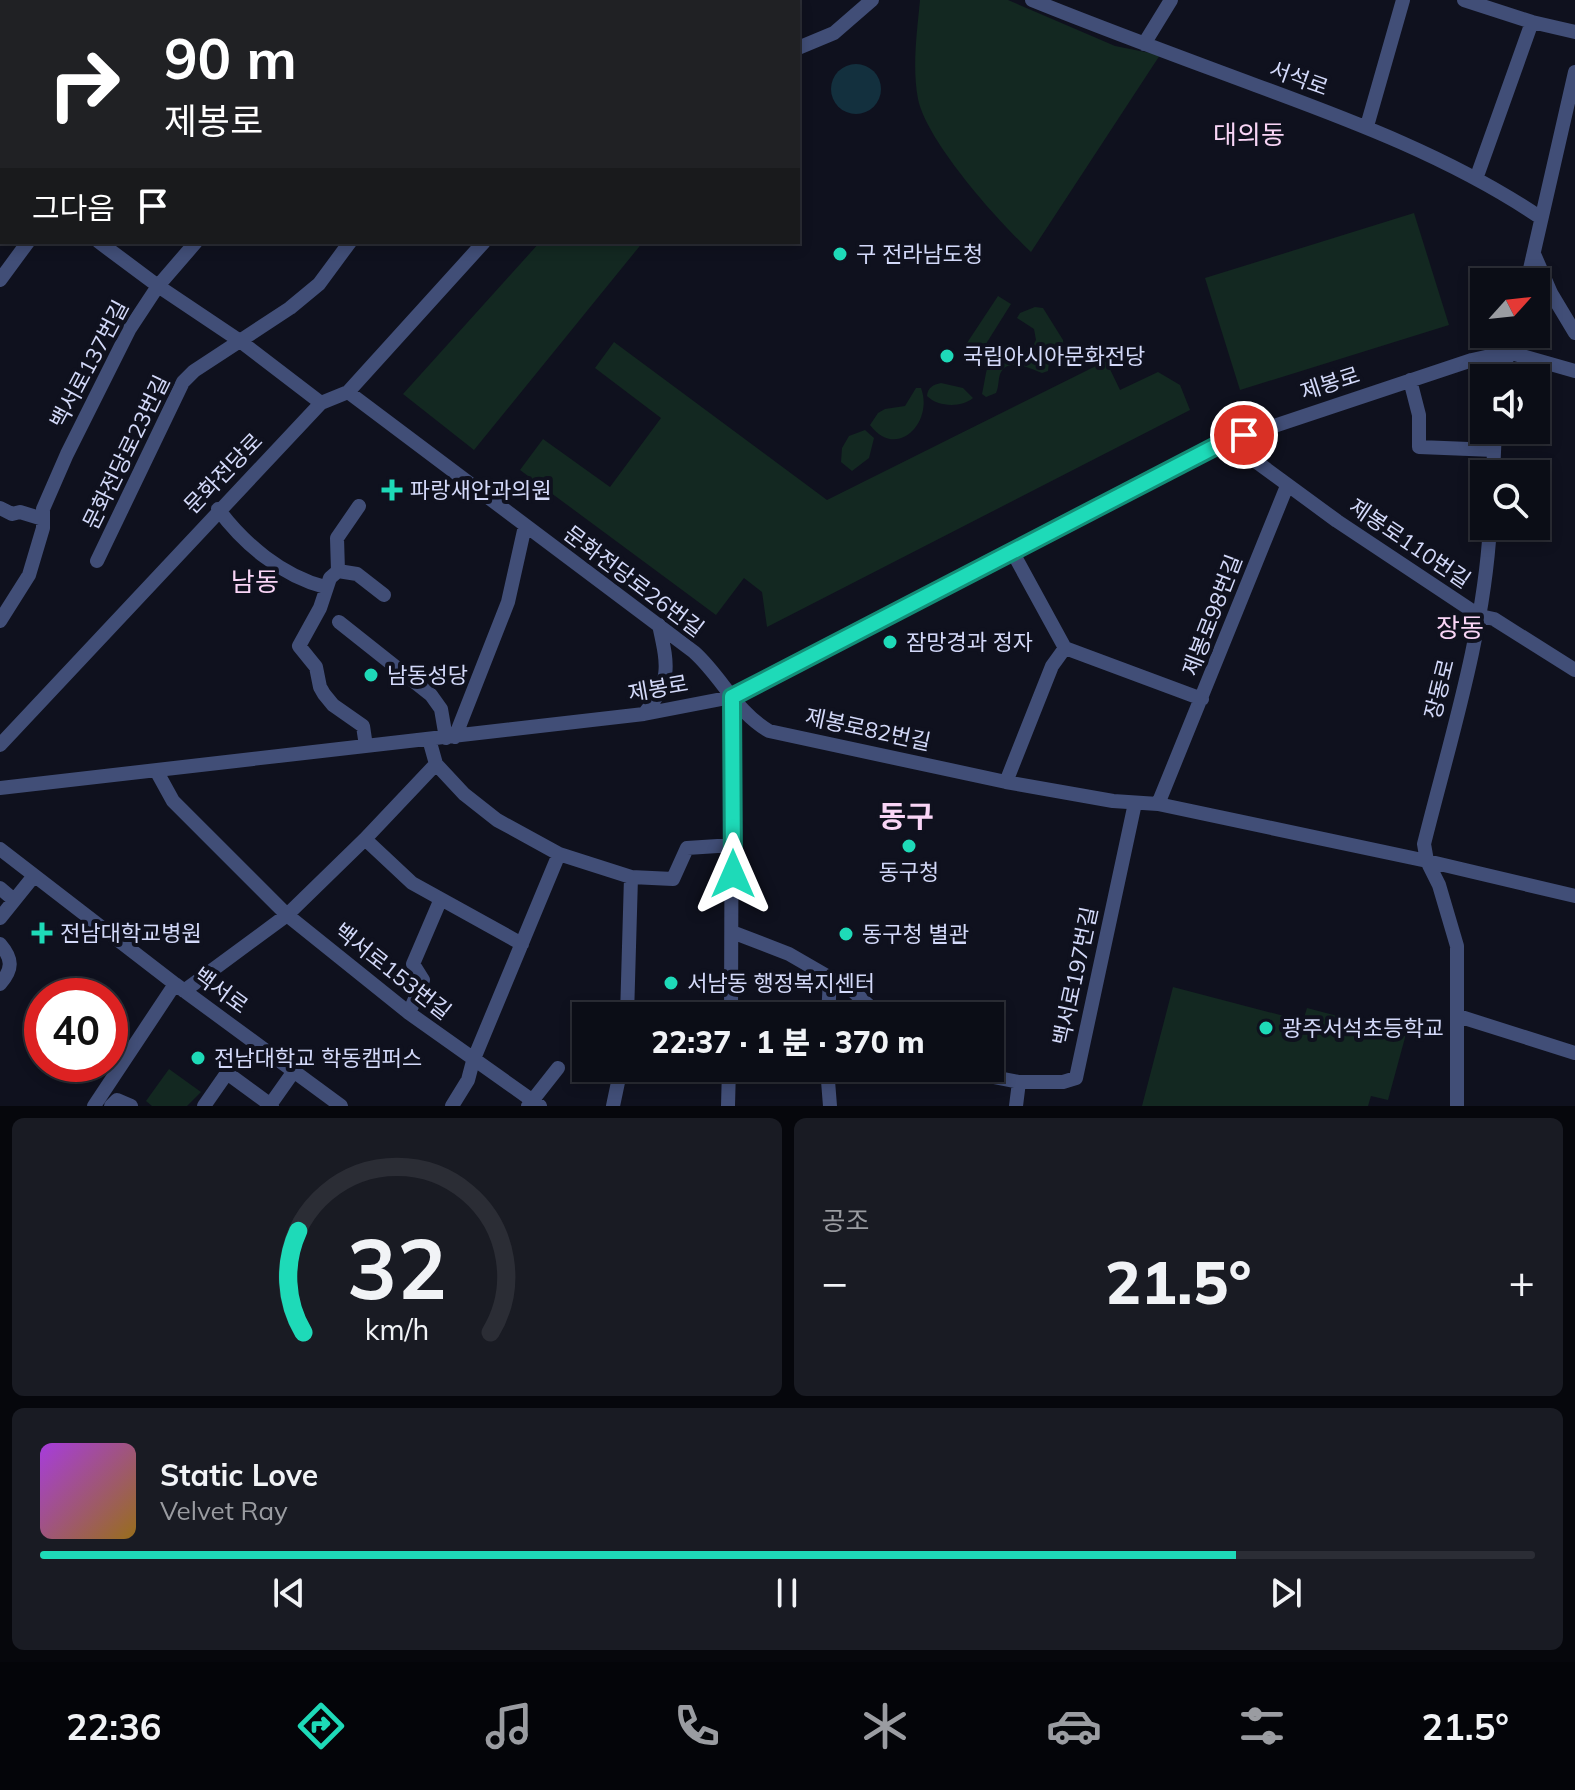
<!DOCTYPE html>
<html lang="ko">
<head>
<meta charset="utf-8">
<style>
  body { margin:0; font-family:Mulish,"Noto Sans KR",sans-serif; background:#191b23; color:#f1f3f6; height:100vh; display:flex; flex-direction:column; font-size:30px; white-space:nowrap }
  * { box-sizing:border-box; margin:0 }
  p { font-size:26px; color:#9a9ca1 }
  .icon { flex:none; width:44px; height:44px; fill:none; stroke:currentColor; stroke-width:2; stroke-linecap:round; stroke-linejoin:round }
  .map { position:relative; height:1106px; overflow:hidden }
  .details { display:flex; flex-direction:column; gap:12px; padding:12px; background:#06070c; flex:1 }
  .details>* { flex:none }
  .banner { position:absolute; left:0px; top:0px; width:800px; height:244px; box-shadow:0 4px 12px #0003,0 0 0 2px #2b2d35; background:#202124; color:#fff; overflow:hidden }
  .needle { width:52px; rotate:63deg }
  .buttons { position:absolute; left:1470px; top:268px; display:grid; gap:16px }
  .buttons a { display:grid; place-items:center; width:80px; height:80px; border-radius:0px; background:#0b0d16; box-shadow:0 4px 12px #0003,0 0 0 2px #2b2d35; font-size:40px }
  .speed { position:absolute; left:24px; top:978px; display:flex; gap:16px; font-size:40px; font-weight:700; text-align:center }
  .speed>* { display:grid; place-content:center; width:104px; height:104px; border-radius:50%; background:#0b0d16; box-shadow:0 4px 12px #0003,0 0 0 2px #2b2d35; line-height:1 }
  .speed .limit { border:12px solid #d22; background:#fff; color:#111 }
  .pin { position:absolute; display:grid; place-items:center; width:68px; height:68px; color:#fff; margin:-34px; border:4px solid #fff; border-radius:50%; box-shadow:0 2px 8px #0007 }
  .me { position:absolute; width:88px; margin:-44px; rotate:0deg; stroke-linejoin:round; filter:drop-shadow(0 0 6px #0008) }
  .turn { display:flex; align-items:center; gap:28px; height:168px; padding:0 32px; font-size:36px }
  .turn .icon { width:104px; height:104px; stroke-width:2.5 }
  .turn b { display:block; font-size:56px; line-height:68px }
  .then { display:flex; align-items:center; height:76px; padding:0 32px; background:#0003; gap:16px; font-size:30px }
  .big { font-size:60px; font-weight:800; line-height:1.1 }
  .details .card { flex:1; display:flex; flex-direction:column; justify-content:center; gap:12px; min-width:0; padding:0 28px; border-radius:12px; background:#191b23 }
  .details .dial { align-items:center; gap:0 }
  .dial svg { height:208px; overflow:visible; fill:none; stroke:#2b2d35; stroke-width:7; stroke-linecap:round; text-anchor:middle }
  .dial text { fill:#f1f3f6; stroke:none }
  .song { display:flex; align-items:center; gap:24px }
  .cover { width:96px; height:96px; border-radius:12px; background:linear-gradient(135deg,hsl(280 70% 55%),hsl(40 70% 35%)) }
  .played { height:8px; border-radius:4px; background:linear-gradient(90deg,#1edab8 80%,#2b2d35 80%) }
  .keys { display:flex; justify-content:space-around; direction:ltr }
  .heat { display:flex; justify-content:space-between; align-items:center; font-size:44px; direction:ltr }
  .details .tiles { flex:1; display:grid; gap:12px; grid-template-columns:1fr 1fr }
  .card:last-child { grid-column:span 2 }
  .trip { position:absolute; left:572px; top:1002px; width:432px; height:80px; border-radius:0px; background:#0b0d16; box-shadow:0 4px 12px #0003,0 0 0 2px #2b2d35; font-weight:800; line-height:80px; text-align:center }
  .tab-bar { display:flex; height:128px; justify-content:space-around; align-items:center; background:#040509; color:#9a9ca1 }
  .tab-bar .icon { width:56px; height:56px }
  .tab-bar .selected { color:#1edab8 }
  .tab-bar b { font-size:36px; color:#f1f3f6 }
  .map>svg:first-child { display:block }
  .green { fill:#132821 }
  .water { fill:#13303e }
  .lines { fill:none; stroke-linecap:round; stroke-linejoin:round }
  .minor { stroke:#414e77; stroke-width:14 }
  .route-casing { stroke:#148e78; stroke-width:20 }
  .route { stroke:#1edab8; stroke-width:14 }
  .poi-dot { fill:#1edab8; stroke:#0f111e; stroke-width:3 }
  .labels { text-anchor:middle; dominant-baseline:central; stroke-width:8; stroke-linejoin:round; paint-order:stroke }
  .street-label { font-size:22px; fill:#d3d9f9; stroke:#0f111e }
  .poi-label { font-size:22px; fill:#d3d9f9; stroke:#0f111e; text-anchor:start }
  .quarter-label { font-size:26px; fill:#f9d5f6; stroke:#0f111e }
  .district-label { font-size:30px; font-weight:bold; fill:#f9d5f6; stroke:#0f111e }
</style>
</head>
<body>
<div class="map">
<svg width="1575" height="1106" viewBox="0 0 1575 1106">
  <rect width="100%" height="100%" fill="#0f111e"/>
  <path class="green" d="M920,0H1008L1115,46L1160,55L1031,252C998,221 927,142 918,99C912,67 917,32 920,0Z
    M1414,213L1449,325L1240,390L1205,278Z
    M540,242H643L474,450L403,394Z
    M998,296L1011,304L979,355L965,346Z
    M1035,307L1043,308L1063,340L1064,352L1057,359L1037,352L1033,346L1036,340L1034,329L1017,318L1020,313Z
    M614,342L827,500L1106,361L1120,390L1158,372L1180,385L1190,410L767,627L762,592L744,578L716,615L520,470L543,439L610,487L661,418L595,368Z
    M1016,349L1028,351L1049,363L1048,371L1042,373C1031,369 1010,357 1001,372C998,377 999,387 996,393L986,397L982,394C988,369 984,351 1016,349Z
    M941,383L963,388L973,398C961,408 938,407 927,396C928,387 933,385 941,383Z
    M916,388H921C934,422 897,461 870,425L878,413L885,409L905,406Z
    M865,430L874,438L869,458L852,471L841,462L842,448L849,436Z
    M1173,987L1303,1021L1307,1008L1406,1034L1388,1100L1371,1096L1368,1106H1142Z
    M169,1069L201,1092L187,1106H152L146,1101Z"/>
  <path class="water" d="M831 89a25 25 0 1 1 50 0a25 25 0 1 1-50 0Z"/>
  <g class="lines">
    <path class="minor" d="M223,0L225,2
      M620,0L623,2
      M1032,0C1106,30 1180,57 1255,85C1353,121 1454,159 1541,218
      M1464,0L1532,22L1575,32
      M207,2L209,0
      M280,2L282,0
      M484,2L485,0
      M653,2L654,0
      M1144,44L1171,0
      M798,48L834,33L872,0
      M1367,126L1403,0
      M0,142L2,145
      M1476,179L1532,22
      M0,221L2,220
      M99,242L158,286L240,341L321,403
      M1534,254L1551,293L1575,333
      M0,280L28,242
      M1527,282L1575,72
      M1502,378L1513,334
      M1410,380L1419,415V447L1494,450
      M348,392L694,652C722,677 736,712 769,731L1006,782L1113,801L1158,804L1427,861L1575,896
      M1228,441L1337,521L1480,616L1494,619L1575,670
      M1493,474L1495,430
      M0,508L12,514L20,512L43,519
      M218,509C244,544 282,576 325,587
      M1012,551L1065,648L1202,699
      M97,561L183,382L194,371L290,308L319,284L350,242
      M338,571L337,538L359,506
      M0,621L29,575L43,528V509L67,454L129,330L158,286L196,242
      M339,622L431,695L441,709L446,738
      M644,714C672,680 668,666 659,625
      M455,737L508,602L525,526
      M429,739L436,764L464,794L497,820L559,854L631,877L673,879L687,848L733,845
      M0,745L321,403L348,392L484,242
      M366,746L363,726L333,705L324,694L320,687L316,667L299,646L320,608L330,578L338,571L357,574L384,595
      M157,772L173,801L287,915L409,1013L540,1106
      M1006,782L1052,666L1065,648
      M0,788L644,714L732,697L1220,444L1472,360L1508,352L1575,371
      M1158,804L1287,486
      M365,839L412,883L522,944
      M0,849L175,984L341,1106
      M0,888L14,900
      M0,918L33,877
      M732,932L789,954L853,991L880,1016
      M0,944C13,959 13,969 0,984
      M184,991L287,915L365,839L436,764
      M409,1013L423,980L413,964L440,901
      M627,1016L631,877
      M731,1016L732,697
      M828,1016L830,980
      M1458,1016L1575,1053
      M827,1068L830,1106
      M947,1068L1019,1082
      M270,1105L294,1071
      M94,1106L175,984
      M111,1106L117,1100L131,1106
      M204,1106L227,1073L272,1106
      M452,1106L468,1080L473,1061L559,854
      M528,1106L558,1068
      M613,1106L621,1068
      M728,1106L729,1068
      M1016,1106L1019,1082H1063L1076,1078L1135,803
      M1457,1106V946L1439,885L1427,861L1424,844C1450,740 1484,634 1490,526"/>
  </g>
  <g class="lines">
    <defs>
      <path id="route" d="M733,874L732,697L1220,444L1244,435"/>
    </defs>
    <use href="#route" class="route-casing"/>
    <use href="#route" class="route"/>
  </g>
  <g class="poi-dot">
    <circle cx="840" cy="254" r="8"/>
    <circle cx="947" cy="356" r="8"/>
    <path d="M388 478h8v8h8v8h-8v8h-8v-8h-8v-8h8z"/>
    <circle cx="890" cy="642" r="8"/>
    <circle cx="371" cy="675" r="8"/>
    <circle cx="909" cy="846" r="8"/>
    <path d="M38 921h8v8h8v8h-8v8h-8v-8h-8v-8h8z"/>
    <circle cx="846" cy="934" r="8"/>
    <circle cx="671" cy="983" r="8"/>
    <circle cx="1266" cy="1028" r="8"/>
    <circle cx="198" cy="1058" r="8"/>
  </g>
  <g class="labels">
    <g class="street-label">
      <text transform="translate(1299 78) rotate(20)">서석로</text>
      <text transform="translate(89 364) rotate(-62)">백서로137번길</text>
      <text transform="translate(1330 383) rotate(-18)">제봉로</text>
      <text transform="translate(126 452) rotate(-64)">문화전당로23번길</text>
      <text transform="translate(223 473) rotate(-46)">문화전당로</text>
      <text transform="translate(1410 543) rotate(34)">제봉로110번길</text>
      <text transform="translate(634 581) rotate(37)">문화전당로26번길</text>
      <text transform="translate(1212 615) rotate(-69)">제봉로98번길</text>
      <text transform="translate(658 688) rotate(-10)">제봉로</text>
      <text transform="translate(1439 689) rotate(-76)">장동로</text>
      <text transform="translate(868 729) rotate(12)">제봉로82번길</text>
      <text transform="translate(393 971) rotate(38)">백서로153번길</text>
      <text transform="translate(1075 976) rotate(-78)">백서로197번길</text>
      <text transform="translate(221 990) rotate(36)">백서로</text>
    </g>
    <g class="poi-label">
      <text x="856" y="254">구 전라남도청</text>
      <text x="963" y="356">국립아시아문화전당</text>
      <text x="410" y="490">파랑새안과의원</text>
      <text x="906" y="642">잠망경과 정자</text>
      <text x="387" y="675">남동성당</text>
      <text x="909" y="872" text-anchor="middle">동구청</text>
      <text x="60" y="933">전남대학교병원</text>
      <text x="862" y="934">동구청 별관</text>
      <text x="687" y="983">서남동 행정복지센터</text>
      <text x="1282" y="1028">광주서석초등학교</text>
      <text x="214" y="1058">전남대학교 학동캠퍼스</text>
    </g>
    <g class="quarter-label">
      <text x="1249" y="134">대의동</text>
      <text x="255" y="581">남동</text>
      <text x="1460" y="627">장동</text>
    </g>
    <g class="district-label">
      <text x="906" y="816">동구</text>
    </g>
  </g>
</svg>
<div class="buttons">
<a><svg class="needle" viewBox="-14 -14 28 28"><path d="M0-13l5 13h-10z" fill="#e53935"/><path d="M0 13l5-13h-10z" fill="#9a9ca1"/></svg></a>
<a><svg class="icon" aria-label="sound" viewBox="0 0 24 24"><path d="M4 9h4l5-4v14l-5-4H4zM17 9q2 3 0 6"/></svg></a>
<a><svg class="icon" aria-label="search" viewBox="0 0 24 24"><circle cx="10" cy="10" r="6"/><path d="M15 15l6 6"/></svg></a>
</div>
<div class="speed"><div class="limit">40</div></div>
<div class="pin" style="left:1244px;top:435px;background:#d93025"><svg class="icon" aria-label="arrive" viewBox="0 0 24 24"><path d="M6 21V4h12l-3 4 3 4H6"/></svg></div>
<svg class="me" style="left:733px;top:874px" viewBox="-20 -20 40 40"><path d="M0-17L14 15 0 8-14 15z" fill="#1edab8" stroke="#fff" stroke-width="4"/></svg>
<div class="trip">22:37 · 1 분 · 370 m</div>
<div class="banner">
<div class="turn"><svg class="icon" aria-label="right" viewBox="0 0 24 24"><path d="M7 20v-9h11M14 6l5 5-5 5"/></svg><div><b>90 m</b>제봉로</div></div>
<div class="then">그다음<svg class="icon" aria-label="arrive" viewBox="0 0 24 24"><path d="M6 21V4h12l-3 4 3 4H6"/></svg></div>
</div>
</div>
<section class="details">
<div class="tiles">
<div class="card dial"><svg viewBox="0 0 100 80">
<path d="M14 69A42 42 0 1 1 86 69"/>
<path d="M14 69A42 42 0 0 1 12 30" stroke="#1edab8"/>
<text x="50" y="56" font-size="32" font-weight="700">32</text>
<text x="50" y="72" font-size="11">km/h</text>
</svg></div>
<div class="card"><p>공조</p>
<div class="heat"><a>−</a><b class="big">21.5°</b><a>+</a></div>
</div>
<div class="card">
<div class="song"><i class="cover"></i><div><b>Static Love</b><p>Velvet Ray</p></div></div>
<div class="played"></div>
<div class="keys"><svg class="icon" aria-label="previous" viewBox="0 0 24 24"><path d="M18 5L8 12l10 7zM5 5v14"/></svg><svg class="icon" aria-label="pause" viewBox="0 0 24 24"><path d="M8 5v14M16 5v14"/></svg><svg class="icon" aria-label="next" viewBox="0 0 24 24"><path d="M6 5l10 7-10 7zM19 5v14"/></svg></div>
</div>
</div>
</section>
<nav class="tab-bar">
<b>22:36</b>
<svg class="icon selected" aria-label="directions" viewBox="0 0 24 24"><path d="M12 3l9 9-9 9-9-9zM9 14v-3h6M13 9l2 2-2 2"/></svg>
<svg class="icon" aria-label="music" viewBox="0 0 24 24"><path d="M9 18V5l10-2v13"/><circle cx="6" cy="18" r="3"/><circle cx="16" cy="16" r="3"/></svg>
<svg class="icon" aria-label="phone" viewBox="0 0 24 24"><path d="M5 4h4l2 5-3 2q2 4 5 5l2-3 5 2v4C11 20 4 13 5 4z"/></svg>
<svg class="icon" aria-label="climate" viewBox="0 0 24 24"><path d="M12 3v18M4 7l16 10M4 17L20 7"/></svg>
<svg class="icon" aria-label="car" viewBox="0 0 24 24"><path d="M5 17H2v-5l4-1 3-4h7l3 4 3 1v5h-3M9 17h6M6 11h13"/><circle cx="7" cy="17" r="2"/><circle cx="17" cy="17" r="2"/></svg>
<svg class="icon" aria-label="filters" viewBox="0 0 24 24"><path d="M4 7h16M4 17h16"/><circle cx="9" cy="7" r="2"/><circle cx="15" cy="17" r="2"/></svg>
<b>21.5°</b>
</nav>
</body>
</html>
